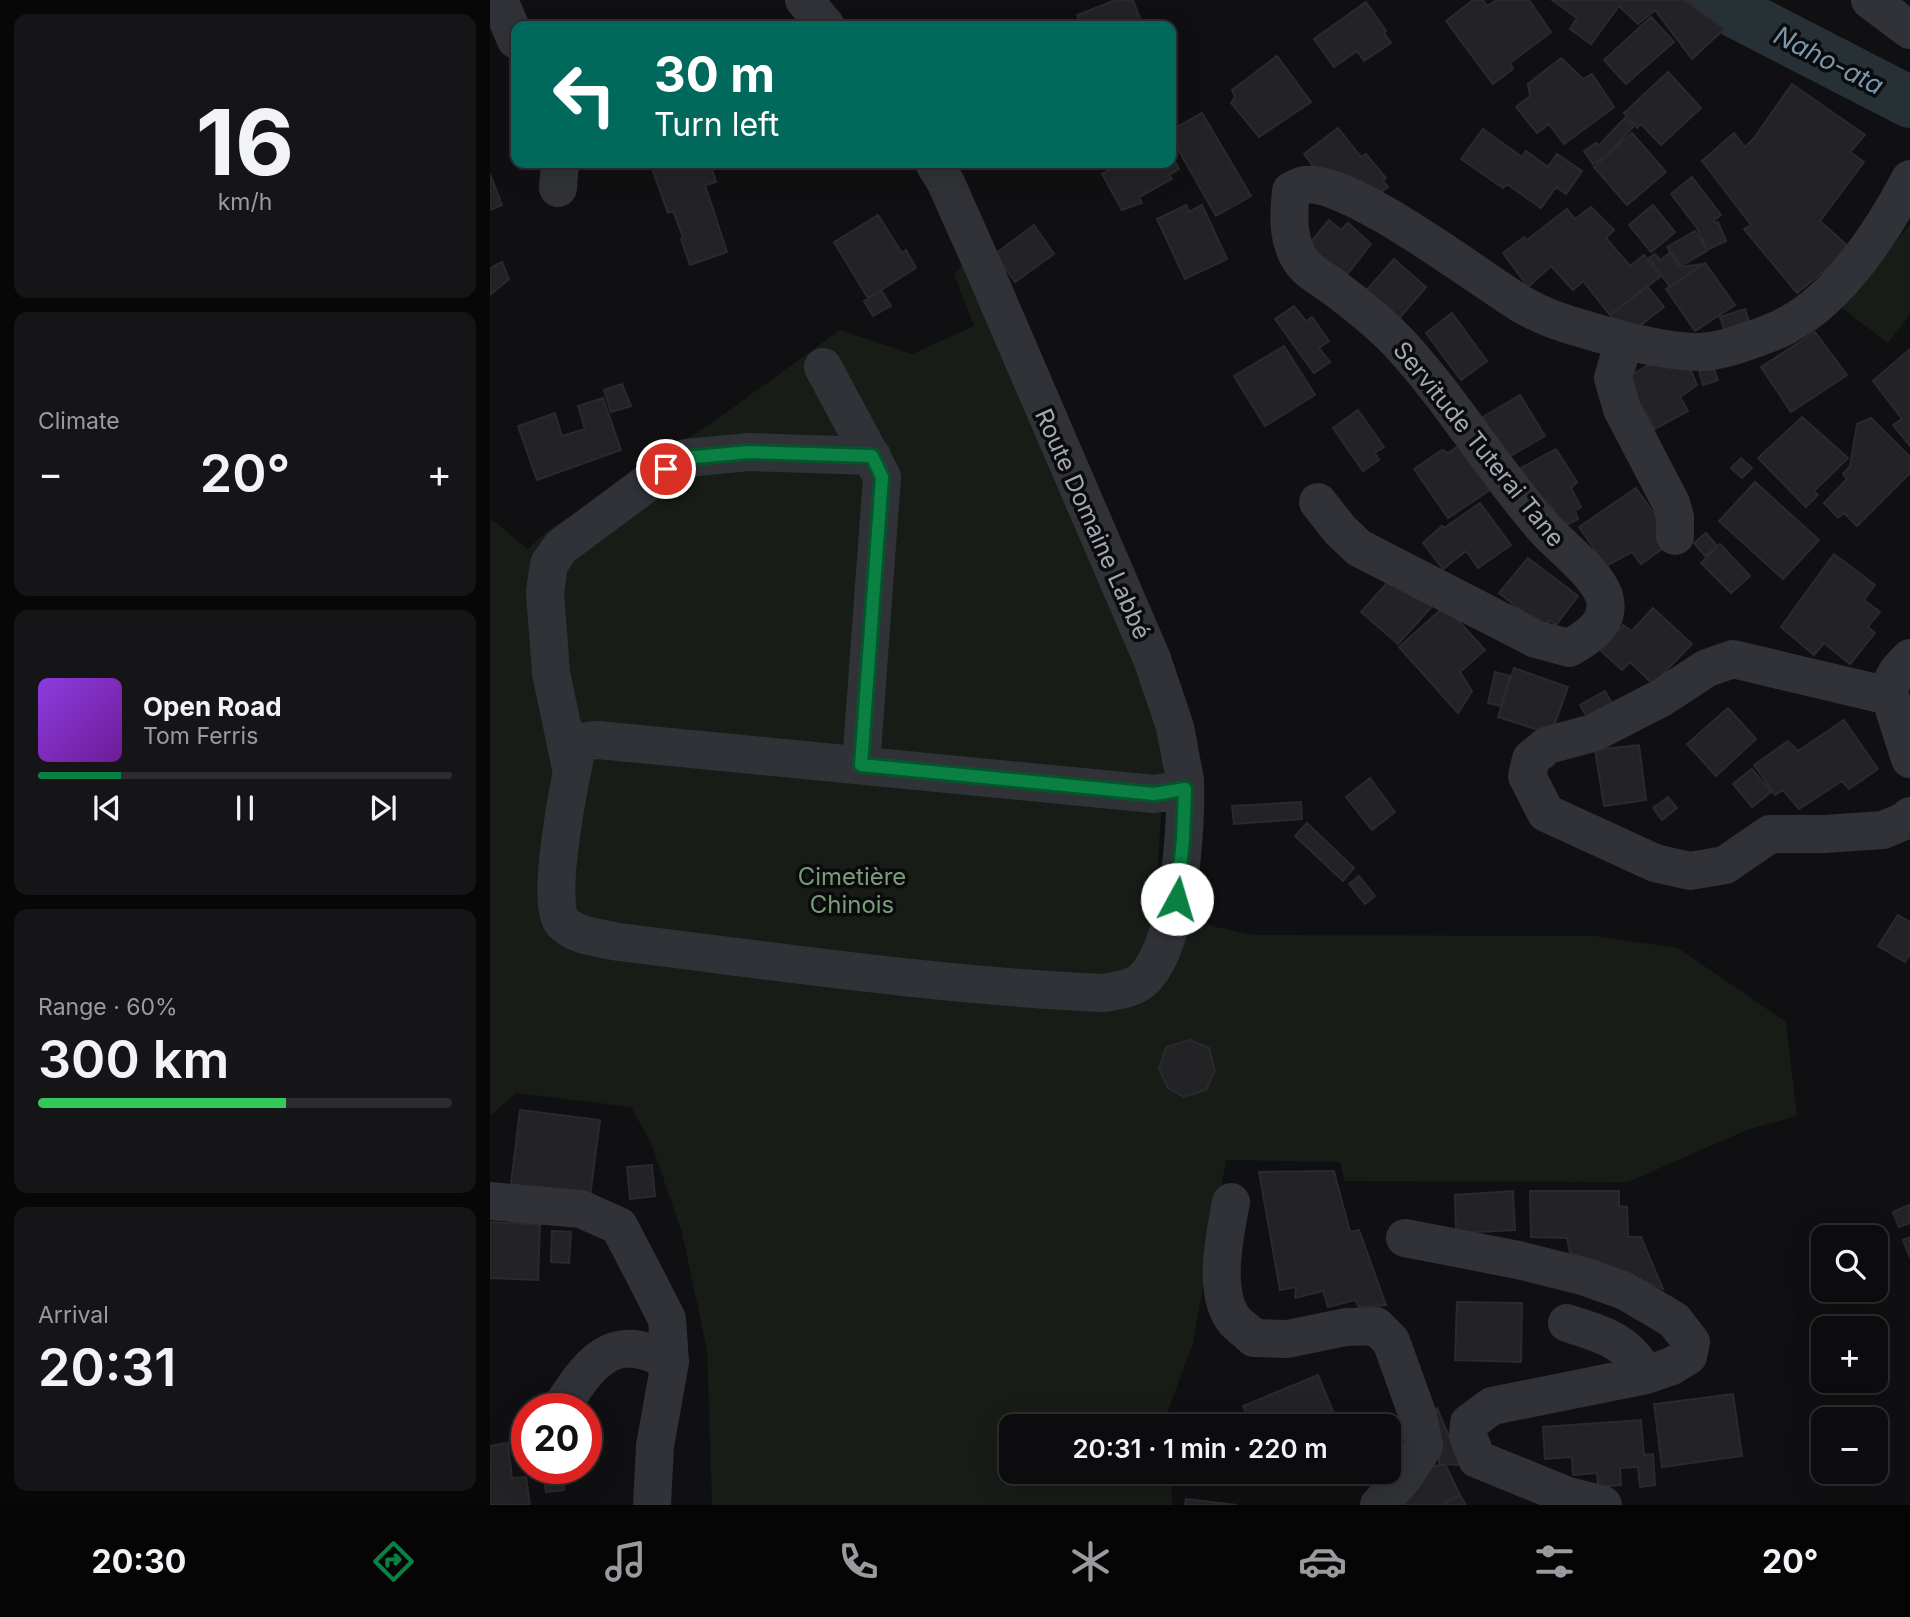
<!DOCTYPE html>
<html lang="en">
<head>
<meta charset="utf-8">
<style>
  body { margin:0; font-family:Inter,sans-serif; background:#151517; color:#f1f3f6; height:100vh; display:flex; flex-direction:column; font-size:26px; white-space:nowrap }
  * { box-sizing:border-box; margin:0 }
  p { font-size:23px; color:#9a9b9e }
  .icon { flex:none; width:38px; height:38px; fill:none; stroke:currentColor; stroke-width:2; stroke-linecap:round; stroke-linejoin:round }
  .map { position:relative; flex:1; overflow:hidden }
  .sheet { display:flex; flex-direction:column; gap:14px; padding:14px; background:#070708; width:490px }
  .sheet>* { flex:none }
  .top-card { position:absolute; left:21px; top:21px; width:665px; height:147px; border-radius:14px; box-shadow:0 7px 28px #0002,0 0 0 2px #2c2c2e; background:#00695c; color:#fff; overflow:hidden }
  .fabs { position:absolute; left:1321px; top:1225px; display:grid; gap:14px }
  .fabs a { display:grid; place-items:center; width:77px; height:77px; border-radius:14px; background:#0c0c0e; box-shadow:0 7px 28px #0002,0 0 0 2px #2c2c2e; font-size:35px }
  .speed { position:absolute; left:21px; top:1393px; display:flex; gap:14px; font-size:35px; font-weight:700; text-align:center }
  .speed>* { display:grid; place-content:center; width:91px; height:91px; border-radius:50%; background:#0c0c0e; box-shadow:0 7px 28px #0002,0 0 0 2px #2c2c2e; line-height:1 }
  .speed .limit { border:10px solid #d22; background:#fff; color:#111 }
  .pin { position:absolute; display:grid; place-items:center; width:60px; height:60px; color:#fff; margin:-30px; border:4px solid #fff; border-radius:50%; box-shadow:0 2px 7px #0007 }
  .me { position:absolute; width:77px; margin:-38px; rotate:6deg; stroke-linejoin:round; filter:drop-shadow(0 0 5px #0008) }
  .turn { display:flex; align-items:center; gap:24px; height:147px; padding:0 28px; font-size:32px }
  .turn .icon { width:91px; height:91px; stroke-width:2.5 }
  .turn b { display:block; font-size:49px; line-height:60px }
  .big { font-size:52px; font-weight:600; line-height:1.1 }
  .sheet .card { flex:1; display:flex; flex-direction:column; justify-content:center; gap:10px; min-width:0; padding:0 24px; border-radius:14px; background:#151517 }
  .sheet .dial { align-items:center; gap:0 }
  .dial b { font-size:91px; line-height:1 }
  .song { display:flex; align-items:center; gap:21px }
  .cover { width:84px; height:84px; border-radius:10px; background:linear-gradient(135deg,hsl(270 70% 55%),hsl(280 70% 35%)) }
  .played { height:7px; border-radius:4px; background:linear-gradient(90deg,#0b8043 20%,#2c2c2e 20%) }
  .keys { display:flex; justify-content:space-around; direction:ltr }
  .heat { display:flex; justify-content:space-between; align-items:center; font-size:38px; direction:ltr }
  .charge { height:10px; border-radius:5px; background:linear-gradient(90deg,#34c759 60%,#2c2c2e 0) }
  .trip { position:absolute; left:509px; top:1414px; width:402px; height:70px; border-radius:14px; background:#0c0c0e; box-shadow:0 7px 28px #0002,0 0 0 2px #2c2c2e; font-weight:600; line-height:70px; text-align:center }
  .menu { display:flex; height:112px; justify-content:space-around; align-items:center; background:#050506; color:#9a9b9e }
  .menu .icon { width:49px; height:49px }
  .menu .on { color:#0b8043 }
  .menu b { font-size:32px; color:#f1f3f6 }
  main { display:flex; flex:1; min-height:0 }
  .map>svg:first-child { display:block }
  .green { fill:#171c17 }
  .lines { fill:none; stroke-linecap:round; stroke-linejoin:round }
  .river { stroke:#273035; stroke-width:52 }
  .building { fill:#232326; stroke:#2a2a2e; stroke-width:2 }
  .minor { stroke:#313237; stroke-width:38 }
  .route-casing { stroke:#07532c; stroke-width:18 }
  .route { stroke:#0b8043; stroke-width:12 }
  .labels { text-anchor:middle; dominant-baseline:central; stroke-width:7; stroke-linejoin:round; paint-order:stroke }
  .street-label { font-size:24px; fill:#a2a8b2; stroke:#0b0b0d }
  .park-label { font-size:24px; fill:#789d78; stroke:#0b0b0d }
  .water-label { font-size:26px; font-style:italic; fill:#7898ae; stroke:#0b0b0d }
</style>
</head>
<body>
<main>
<section class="sheet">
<div class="card dial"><b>16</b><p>km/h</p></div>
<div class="card"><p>Climate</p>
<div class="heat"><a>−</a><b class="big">20°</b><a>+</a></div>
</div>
<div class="card">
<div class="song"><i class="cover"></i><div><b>Open Road</b><p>Tom Ferris</p></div></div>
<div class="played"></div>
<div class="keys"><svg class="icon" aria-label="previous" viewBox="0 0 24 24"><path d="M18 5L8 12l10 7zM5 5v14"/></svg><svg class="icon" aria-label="pause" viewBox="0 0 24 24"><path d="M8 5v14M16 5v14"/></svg><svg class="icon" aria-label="next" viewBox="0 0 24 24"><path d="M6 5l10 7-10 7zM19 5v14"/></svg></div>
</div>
<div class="card"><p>Range · 60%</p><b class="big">300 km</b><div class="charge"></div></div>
<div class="card"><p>Arrival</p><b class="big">20:31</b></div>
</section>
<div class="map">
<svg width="1420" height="1505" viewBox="0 0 1420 1505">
  <rect width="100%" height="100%" fill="#101012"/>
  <path class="green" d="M1420,224V315L1398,343L1352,308Z
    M476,262L676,730L665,913L763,935L1104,936L1188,948L1296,1022L1307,1116L1257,1130L1138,1182L855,1181L850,1162L736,1160L703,1343L675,1419L676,1426H522V1472H681L682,1505H222L217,1350L192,1233L162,1145L141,1107L26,1093L0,1116V518L38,549L57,531L223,422L350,330L422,354L484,326L464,274Z"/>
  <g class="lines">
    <path class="river" d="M1222,0L1420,102"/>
  </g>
  <path class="building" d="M626,0H643L653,26H591L587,15Z
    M983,0H993L997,6L1007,0H1039L1061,32L1020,63L1023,69L1003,84L956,21Z
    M1062,0H1194L1234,29L1202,59L1165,10L1148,24L1129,6L1101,44L1080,29L1087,18Z
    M876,2L896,31L894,33L901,43L874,61L867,51L844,67L824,39Z
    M1161,17L1184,42L1136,84L1114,60Z
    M787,56L821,102L769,137L741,103L745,97L742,90Z
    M1071,58L1093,79L1102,74L1124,107L1074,144L1059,124L1047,133L1026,107L1040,96L1038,84Z
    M1178,72L1211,108L1171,145L1151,124L1147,128L1134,113Z
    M1302,84L1375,135L1360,152L1374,162L1330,221L1361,249L1307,293L1254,229L1261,225L1212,161L1244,133L1255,147L1264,138Z
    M712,113L761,196L726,216L681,137V130Z
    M1135,118L1143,127L1118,154L1103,164L1094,151L1106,143L1109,145Z
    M848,128L871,157L876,154L896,178L893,180L898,187L883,198L833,179L814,154Z
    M993,129L1032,157L1036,151L1058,167L1067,154L1092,171L1076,194L1066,187L1051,208L1017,184L1013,188L971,159Z
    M1142,133L1176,172L1137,205L1104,167Z
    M681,153L689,169L679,175L682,179L649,197L652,203L632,210L612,174L632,163H681Z
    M160,163H220L226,182L215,185L237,252L200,265L191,239L193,237L183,211L178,213Z
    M0,174L12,205L0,210Z
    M1202,177L1231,215L1223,221L1225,223L1228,222L1236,241L1217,250L1207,228L1181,194Z
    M696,205L699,212L712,205L737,259L695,279L667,219Z
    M1163,205L1185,232L1161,252L1139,225Z
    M1101,207L1124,230L1116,238L1140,266L1154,255L1170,277L1120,315L1093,281L1083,290L1061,266L1038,287L1013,253L1034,237L1037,240L1077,209L1085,219Z
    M388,215L412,253L416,250L426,268L378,298L344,242Z
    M839,220L851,230L858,223L881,244L852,281L814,250Z
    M544,225L564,254L525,282L505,254Z
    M1205,231L1217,251L1189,267L1177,247Z
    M1181,252L1191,267L1213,264L1180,287L1159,258L1165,254L1170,260Z
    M904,259L936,287L908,320L876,291Z
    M12,262L19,279L0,295V268Z
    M1215,263L1245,305L1205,331L1176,289Z
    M1157,286L1174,307L1143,331L1131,329L1120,315Z
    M391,290L401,306L383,316L374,301Z
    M804,306L816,321L822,317L839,341L829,348L840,362L824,373L785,319Z
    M1255,309L1259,321L1234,329L1230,317Z
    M962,313L997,361L971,380L936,333Z
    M1325,332L1357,375L1301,412L1271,367Z
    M794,346L825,395L775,426L744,376Z
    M1420,349V446L1403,425L1412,419L1383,381Z
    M1173,357L1197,361L1207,385L1190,397L1198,411L1165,429L1136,378Z
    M1223,366L1228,380L1213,385L1209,371Z
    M132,384L141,406L121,412L114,390Z
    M1030,395L1055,436L1015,459L991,418Z
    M113,398L131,450L47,480L28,426L65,413L72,436L95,429L88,406Z
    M868,410L894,447L885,453L889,460L873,471L843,428Z
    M1312,417L1358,458L1324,491L1328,495L1316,507L1268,458Z
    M1381,418L1420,457V473L1367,526L1354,513L1348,518L1334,503L1357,479L1353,474L1360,466L1367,424Z
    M976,441L1000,490L958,518L924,469L952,450L958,453Z
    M1066,449L1087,482L1081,488L1091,507L1085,511L1088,519L1073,527L1058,500L1052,504L1031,468Z
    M1251,458L1262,468L1252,478L1241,468Z
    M1265,482L1329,540L1293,579L1229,521Z
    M1146,488L1183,541L1151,564L1142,552L1116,566L1089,527Z
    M990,503L1021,545L988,568L976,551L953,569L933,543L952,526L954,528Z
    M1216,533L1227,546L1215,556L1204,543Z
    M1230,544L1260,576L1241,593L1211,563Z
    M1344,554L1385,585L1374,600L1390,612L1378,627L1385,633L1360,664L1334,643L1324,655L1291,627Z
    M1038,558L1088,596L1066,625L1060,620L1053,628L1009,593Z
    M906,573L945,603L908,644L871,612Z
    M955,606L995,650L970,672L982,691L968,713L909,647Z
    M1163,608L1202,644L1163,684L1140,662L1132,670L1111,651L1133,625L1142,631Z
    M1024,668L1078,687L1061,734L1008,717Z
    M1005,672L1020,676L1011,706L998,703Z
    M1115,691L1127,712L1102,726L1090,705Z
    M1238,708L1266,739L1226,776L1197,744Z
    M1354,720L1388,769L1359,789L1352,781L1309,809L1293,790L1285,795L1264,765L1298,741L1308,751Z
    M1149,745L1156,800L1114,806L1105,750Z
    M1262,769L1281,792L1262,807L1243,784Z
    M880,778L905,812L882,830L856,797Z
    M1178,797L1187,808L1172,820L1163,808Z
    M811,802L812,819L744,824L742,806Z
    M817,823L864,868L853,881L805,836Z
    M869,876L885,896L875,904L859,884Z
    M1408,915L1420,922V954L1415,962L1388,946Z
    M700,1040L719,1048L725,1071L716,1090L694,1097L678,1088L669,1069L676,1047Z
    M30,1110L110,1120L99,1204L20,1192Z
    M162,1165L165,1196L140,1199L137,1167Z
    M844,1171L860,1232L869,1230L896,1305L869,1307L865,1300L838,1307L833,1291L805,1298L806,1287L790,1290L769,1172Z
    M1023,1191L1025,1230L966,1233L965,1195Z
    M1040,1191H1129V1206L1137,1207L1138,1237H1151L1173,1289L1080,1253L1077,1238L1041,1237Z
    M1419,1205L1420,1223L1409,1227L1403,1212Z
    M0,1222L50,1225L48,1280L0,1278Z
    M62,1231L81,1232L79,1263L61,1262Z
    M1420,1237V1258L1413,1240Z
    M967,1302L1032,1303L1031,1362L965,1360Z
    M828,1375L849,1426H761L753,1406Z
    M1243,1394L1252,1456L1172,1467L1164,1404Z
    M947,1408L971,1465L949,1464L950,1440L937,1412Z
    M1151,1420L1154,1455L1163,1454L1165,1485L1150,1487L1148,1467L1130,1468L1131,1485L1108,1487L1107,1473L1083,1475L1082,1457L1055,1459L1053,1427Z
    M18,1443L22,1478L36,1477L40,1505H0V1446Z
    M955,1464L970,1495L951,1505H909L939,1467Z
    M72,1468L74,1490L56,1492L53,1470Z
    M970,1495L976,1505H952Z
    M696,1499L747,1505H695Z"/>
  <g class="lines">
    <path class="minor" d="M9,0L26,40
      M314,0L336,26
      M1380,0L1420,30
      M444,163L456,183L492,264L662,659L685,727L695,780C697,826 689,953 650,982C641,989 625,991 614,993C451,986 291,962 129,942C111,938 87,937 73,923C54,906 81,769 89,742L108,740L664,794L695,789
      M68,188L70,163
      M1134,341L1123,378L1132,409L1181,503L1185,517V536
      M333,367L392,477L371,765
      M828,502L850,530L869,548L1046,639L1079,648C1098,638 1122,622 1114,596C1106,573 1071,547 1054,528C1003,470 963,402 910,344C890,323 865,303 842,286C834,280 823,274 816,267C797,247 798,217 801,191C805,189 811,185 815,185C858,178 990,279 1031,304C1058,320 1081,325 1110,334C1139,342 1179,352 1209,352C1223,352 1241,347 1255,342C1270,337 1286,332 1299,324C1350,297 1394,229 1420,179
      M1420,658L1407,672L1398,690L1420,759
      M1399,696L1243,659L1217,668L1171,698L1103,733L1058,745L1041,759L1037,776L1056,813L1165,863L1200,871L1235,865L1280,834H1334L1393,830L1417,820L1420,816
      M81,768L61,673L55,592L59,564L71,547L176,469L196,458L259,452L382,456
      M0,1201L91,1209L129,1226L154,1274L177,1319L180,1362L165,1446L162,1505
      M741,1202C735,1235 722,1291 744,1320C749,1326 758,1332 764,1338L797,1339L856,1327L886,1326L901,1341L928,1416L934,1446L913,1478L889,1505
      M915,1238L1028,1260L1096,1277L1135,1291L1184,1320L1201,1342L1198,1356L1182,1366L1156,1375L1002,1406L979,1423L978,1436L987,1459L1078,1496L1113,1505
      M1077,1323C1113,1335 1136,1339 1156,1375
      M70,1409C99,1364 122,1328 180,1362"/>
  </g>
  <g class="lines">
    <defs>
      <path id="route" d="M176,469L195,458L259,452L382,456L392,477L371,765L664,794L695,789L693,839L687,899"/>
    </defs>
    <use href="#route" class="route-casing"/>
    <use href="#route" class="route"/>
  </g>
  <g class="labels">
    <g class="street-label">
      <text transform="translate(989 444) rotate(51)">Servitude Tuterai Tane</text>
      <text transform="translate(603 524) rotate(66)">Route Domaine Labbé</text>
    </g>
    <g class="park-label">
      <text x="362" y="876">Cimetière<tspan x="362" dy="28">Chinois</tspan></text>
    </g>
    <g class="water-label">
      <text transform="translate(1339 60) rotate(27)">Naho-ata</text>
    </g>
  </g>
</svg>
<div class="fabs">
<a><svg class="icon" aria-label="search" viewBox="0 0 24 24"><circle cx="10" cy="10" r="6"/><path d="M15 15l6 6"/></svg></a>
<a>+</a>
<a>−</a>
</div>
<div class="speed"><div class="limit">20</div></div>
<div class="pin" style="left:176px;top:469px;background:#d93025"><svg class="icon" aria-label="arrive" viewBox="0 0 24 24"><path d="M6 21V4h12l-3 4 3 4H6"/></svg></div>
<svg class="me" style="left:687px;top:899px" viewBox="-20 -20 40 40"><circle r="19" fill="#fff"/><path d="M0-13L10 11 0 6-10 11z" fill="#0b8043"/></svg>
<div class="trip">20:31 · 1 min · 220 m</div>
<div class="top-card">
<div class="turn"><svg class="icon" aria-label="left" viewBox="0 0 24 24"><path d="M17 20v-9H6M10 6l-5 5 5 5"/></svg><div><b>30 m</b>Turn left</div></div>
</div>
</div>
</main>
<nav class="menu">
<b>20:30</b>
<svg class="icon on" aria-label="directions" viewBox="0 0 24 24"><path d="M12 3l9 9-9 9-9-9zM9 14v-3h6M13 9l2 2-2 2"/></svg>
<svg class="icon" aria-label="music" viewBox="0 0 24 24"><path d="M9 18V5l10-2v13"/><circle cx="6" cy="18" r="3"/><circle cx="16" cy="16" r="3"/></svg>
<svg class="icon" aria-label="phone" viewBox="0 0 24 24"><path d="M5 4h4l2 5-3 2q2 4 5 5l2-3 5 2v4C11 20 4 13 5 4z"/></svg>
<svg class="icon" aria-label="climate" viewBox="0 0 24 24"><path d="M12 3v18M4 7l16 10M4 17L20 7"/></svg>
<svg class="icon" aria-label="car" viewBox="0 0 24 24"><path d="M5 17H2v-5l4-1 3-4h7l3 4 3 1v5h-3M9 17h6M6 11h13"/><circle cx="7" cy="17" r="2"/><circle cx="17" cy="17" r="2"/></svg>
<svg class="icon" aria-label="filters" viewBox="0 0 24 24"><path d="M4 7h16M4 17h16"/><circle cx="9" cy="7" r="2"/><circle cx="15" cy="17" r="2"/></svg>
<b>20°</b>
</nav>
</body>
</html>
